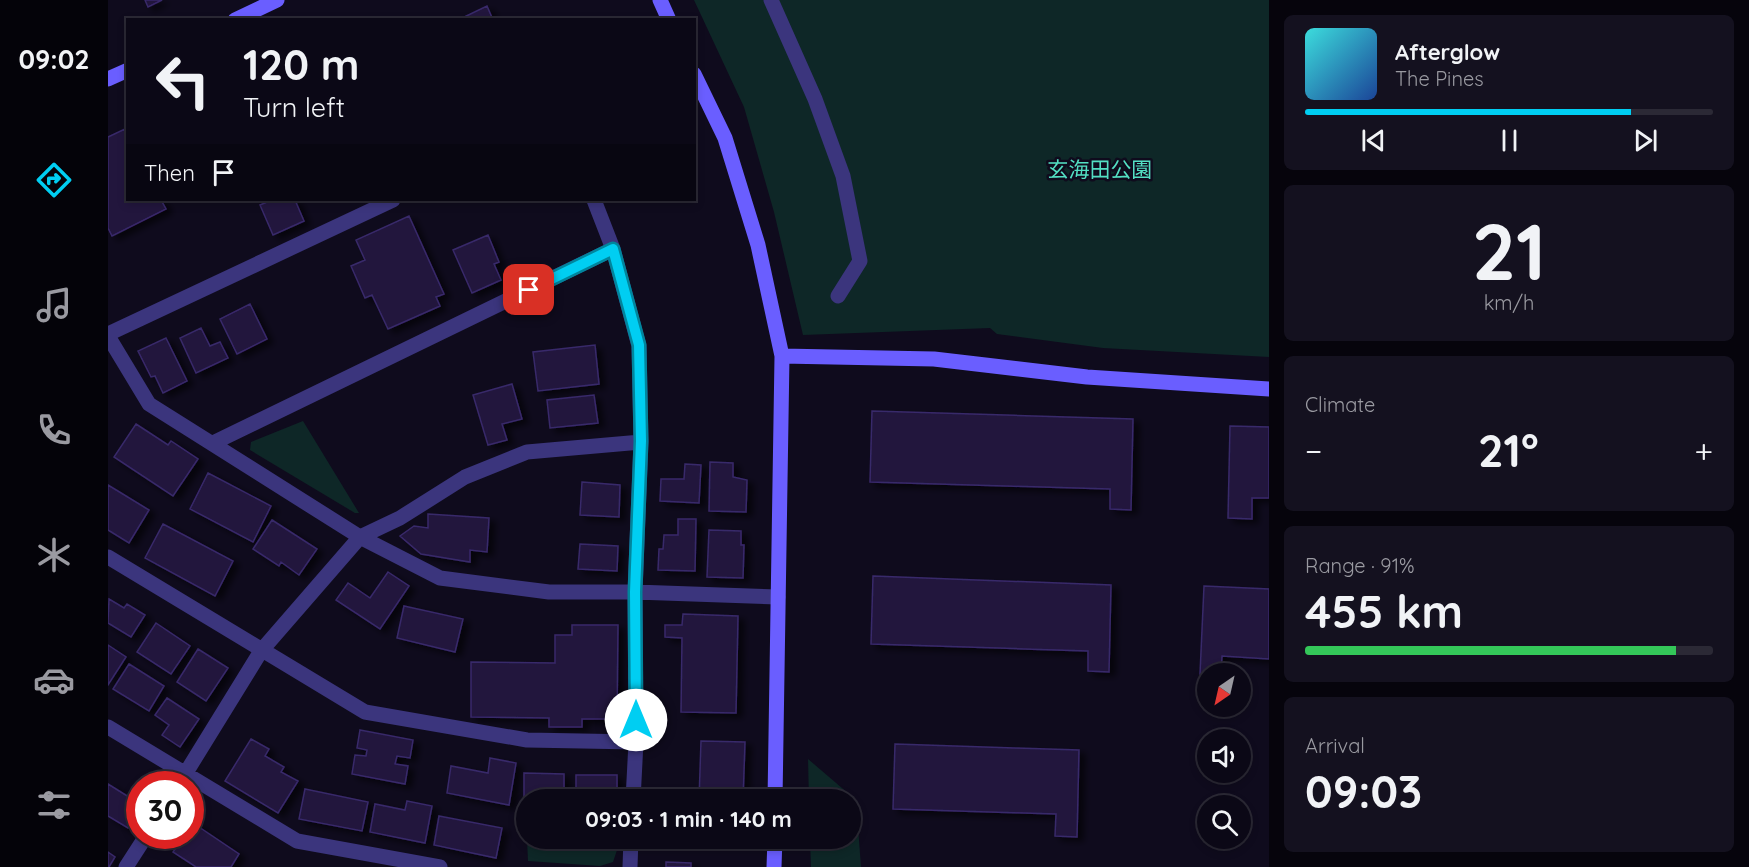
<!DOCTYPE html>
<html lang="en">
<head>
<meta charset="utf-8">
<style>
  body { margin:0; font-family:Quicksand,"Noto Sans JP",sans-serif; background:#14111f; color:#f1f3f6; height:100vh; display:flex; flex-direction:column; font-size:22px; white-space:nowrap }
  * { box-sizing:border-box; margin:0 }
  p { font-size:20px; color:#9a9aa1 }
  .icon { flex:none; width:33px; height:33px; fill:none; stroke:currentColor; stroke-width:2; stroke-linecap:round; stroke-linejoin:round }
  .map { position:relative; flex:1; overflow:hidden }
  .panel { display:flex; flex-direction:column; gap:15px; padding:15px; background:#06040c; width:480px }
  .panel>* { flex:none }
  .banner { position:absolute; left:18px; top:18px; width:570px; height:183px; border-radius:0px; box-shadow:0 3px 9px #0003,0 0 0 2px #2b2935; background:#0b0816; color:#f1f3f6; overflow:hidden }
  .needle { width:39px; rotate:214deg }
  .tools { position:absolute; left:1089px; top:663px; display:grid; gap:12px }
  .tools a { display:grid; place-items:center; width:54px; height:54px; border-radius:50%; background:#0b0816; box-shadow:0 3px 9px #0003,0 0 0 2px #2b2935; font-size:30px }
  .speed { position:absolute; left:18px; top:771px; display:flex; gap:12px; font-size:30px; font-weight:700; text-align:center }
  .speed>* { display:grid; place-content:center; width:78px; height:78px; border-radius:50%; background:#0b0816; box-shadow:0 3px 9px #0003,0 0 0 2px #2b2935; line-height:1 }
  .speed .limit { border:9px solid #d22; background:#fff; color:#111 }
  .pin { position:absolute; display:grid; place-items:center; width:51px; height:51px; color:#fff; margin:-26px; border-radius:12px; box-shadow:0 3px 9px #0006 }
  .me { position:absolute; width:66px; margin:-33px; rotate:0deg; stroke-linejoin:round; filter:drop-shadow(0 0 4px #0008) }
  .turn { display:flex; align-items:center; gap:21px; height:126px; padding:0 18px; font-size:27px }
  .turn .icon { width:78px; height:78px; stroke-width:2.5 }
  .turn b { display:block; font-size:42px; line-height:51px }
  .then { display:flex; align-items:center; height:57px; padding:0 18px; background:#0003; gap:12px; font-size:22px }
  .big { font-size:45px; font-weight:700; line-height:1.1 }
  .panel .tile { flex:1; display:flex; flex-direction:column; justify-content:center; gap:9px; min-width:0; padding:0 21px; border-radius:9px; background:#14111f }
  .panel .dial { align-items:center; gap:0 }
  .dial b { font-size:78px; line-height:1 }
  .song { display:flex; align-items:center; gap:18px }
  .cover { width:72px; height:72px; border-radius:9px; background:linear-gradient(135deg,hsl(180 70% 55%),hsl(220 70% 35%)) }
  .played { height:6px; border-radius:3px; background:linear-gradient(90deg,#00cef2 80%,#2b2935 80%) }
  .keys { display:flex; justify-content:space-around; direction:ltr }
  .heat { display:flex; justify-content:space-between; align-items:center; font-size:33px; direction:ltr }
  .charge { height:9px; border-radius:4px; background:linear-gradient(90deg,#34c759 91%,#2b2935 0) }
  .trip { position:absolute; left:408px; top:789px; width:345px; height:60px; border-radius:30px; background:#0b0816; box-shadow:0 3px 9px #0003,0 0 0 2px #2b2935; font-weight:700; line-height:60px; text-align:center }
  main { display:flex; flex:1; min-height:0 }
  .tab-bar { display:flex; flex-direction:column; width:108px; justify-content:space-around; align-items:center; background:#040309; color:#9a9aa1 }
  .tab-bar .icon { width:42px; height:42px }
  .tab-bar .on { color:#00cef2 }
  .tab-bar b { font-size:27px; color:#f1f3f6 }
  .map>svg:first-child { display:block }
  .green { fill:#0e2727 }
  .building { fill:#21173e; stroke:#39296a; stroke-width:1.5; filter:url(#shadow) }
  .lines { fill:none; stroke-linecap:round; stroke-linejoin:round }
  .street { stroke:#3b357d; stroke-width:15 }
  .secondary { stroke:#6a5eff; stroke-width:15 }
  .route-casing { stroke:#00869d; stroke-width:15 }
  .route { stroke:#00cef2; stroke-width:10 }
  .labels { text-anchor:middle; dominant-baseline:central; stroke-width:5; stroke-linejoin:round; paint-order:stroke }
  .park-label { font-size:21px; fill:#53dfc3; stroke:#0f0b1d }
</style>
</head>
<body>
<main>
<nav class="tab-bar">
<b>09:02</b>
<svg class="icon on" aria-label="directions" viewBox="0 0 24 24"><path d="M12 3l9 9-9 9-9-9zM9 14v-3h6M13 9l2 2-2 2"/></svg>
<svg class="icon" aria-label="music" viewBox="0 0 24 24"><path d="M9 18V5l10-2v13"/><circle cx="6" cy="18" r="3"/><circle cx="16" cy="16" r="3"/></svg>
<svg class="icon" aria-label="phone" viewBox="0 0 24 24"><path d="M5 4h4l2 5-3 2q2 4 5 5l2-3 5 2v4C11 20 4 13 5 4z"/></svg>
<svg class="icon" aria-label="climate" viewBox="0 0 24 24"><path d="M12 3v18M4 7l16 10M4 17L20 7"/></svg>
<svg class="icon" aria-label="car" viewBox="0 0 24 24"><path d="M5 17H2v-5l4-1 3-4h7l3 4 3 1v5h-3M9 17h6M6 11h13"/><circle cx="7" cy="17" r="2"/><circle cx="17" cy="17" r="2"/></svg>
<svg class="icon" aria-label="filters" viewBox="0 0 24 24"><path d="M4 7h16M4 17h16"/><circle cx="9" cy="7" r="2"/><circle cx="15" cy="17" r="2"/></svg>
</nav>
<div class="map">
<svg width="1161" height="867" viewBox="0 0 1161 867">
  <defs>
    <filter id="shadow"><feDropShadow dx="6" dy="4" stdDeviation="3" flood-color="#0009"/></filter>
  </defs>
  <rect width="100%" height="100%" fill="#0f0b1d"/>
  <path class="green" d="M586,0H1161V357L995,348L889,334L882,328L695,335L666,212L636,107Z
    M195,421L251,513H247L142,450L143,442Z
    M700,759L748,800L753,867H703L702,839L742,838V800L701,799Z
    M513,838L505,862L492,866L420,861L419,839Z"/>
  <path class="building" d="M37,0H54L40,7Z
    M379,6L385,20H350Z
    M17,129L20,134V200H53L58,209L4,236L0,228V137Z
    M164,200H187L196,221L165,235L152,205Z
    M301,216L336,294L328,297L332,306L280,329L264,295L257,298L243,266L257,260L248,240Z
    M380,235L391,262L386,264L393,280L364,293L345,250Z
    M142,304L159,339L129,354L112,319Z
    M93,328L102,346L112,342L120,358L88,373L72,338Z
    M58,338L79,381L55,393L47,376L43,377L30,351Z
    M487,345L491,384L430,391L425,352Z
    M404,384L414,419L394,424L399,440L380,445L365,395Z
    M486,395L490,423L442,428L439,400Z
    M764,411L1025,419L1023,510L1002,509V489L762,482Z
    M28,424L60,445L63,441L90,459L65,496L6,457Z
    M1122,426L1161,427V498H1144V519L1120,518Z
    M602,462L625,463V477L639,480L638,512L601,511Z
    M577,464L593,465L591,503L552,501L553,479H576Z
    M100,473L163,506L145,542L82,509Z
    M474,482L512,485L511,517L472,515Z
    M0,485L41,510L21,543L0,530Z
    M320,514L381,518L379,552L362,550V562L313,554L292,536L306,526L320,528Z
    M570,519H588L587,571L550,570L551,549H555L556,535H570Z
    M164,520L209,549L191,575L173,562L171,566L145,549Z
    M55,524L125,561L107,596L37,558Z
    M601,530L633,531V545H636L635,578L599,577Z
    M472,544L510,546L509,571L470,569Z
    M280,572L301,586L272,629L228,600L240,583L262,598Z
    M765,576L1003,585L1001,672L980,671V651L763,644Z
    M1096,586L1161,589V659L1114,656L1113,674H1092Z
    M1,599L16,608L19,604L37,615L23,637L0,623Z
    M296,606L355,619L347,652L289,638Z
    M575,614L630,616L628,713L573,712L574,638L557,637V625H574Z
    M48,623L82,646L63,674L29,652Z
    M464,625H510L509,719H474V727H441V718L363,717V662L447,663V635H464Z
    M0,645L18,657L0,685Z
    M90,649L120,668L98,701L69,682Z
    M21,664L56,686L41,711L5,689Z
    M59,698L91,719L72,747L54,735L61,725L47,715Z
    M252,730L305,740L302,758L289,756L287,764L300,766L297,784L244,774L247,755L258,756L259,750L249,748Z
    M143,739L161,749L157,756L176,767L173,772L190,781L170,813L117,781Z
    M593,741L637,742L635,800H591Z
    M787,744L971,750L969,837L947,836L948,814L785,809Z
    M382,758L408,763L401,805L339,793L343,766L380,773Z
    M416,773L456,774V800H418V805H416Z
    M468,775H509V800H468Z
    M0,784L32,804V810L20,828L0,816Z
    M197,789L260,802L254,831L191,819Z
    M299,801L324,806L317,843L262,832L267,804L297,810Z
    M331,816L394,828L388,858L326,845Z
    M85,823L131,854L123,867H88L65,852L76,836H82Z
    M0,852L7,857L1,867H0Z
    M558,862L583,863V867H558Z"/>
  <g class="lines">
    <path class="street" d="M663,0L707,99L735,176L752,261L730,296
      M486,200L505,249L531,346L533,442
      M0,334L285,200
      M0,336L41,404L252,537L292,518L357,477L419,452L533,442L527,592L528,742L525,800
      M105,443L505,249
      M0,557L257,712L419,740L528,742
      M0,727L189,841L332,867
      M71,784L153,651L252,537L332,578L441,592H527L670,597
      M18,867L38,836
      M522,867L523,838"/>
    <path class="secondary" d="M552,0L561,20
      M127,20L169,0
      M586,74L617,138L650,245L674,356L667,800
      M0,79L20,70
      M674,356L826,359L979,377L1161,389
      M666,867L667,838"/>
  </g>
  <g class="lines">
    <defs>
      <path id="route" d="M421,290L505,249L531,345L533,441L527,592L528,720"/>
    </defs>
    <use href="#route" class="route-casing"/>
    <use href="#route" class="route"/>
  </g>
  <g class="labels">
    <g class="park-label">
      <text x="992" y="169">玄海田公園</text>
    </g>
  </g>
</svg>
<div class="tools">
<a><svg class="needle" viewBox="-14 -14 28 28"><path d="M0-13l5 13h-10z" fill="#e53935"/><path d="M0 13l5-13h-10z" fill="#9a9aa1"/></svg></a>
<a><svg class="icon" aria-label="sound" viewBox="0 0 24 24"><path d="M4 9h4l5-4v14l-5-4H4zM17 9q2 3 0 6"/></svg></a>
<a><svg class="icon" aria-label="search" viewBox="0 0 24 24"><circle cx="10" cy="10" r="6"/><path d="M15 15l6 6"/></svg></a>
</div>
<div class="speed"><div class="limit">30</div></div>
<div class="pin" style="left:421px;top:290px;background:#d93025"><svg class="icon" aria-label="arrive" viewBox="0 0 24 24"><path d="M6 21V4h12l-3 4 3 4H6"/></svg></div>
<svg class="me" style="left:528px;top:720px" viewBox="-20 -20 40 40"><circle r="19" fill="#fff"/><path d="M0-13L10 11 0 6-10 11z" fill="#00cef2"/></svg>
<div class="trip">09:03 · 1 min · 140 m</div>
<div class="banner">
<div class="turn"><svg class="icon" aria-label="left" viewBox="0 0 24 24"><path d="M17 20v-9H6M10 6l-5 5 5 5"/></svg><div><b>120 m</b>Turn left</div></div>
<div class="then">Then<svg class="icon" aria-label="arrive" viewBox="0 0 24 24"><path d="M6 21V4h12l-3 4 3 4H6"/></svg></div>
</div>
</div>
<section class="panel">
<div class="tile">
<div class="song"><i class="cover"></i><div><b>Afterglow</b><p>The Pines</p></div></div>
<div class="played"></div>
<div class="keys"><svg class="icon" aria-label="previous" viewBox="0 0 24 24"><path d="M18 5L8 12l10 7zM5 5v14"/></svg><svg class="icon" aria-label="pause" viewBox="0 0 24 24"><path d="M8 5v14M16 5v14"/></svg><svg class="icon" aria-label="next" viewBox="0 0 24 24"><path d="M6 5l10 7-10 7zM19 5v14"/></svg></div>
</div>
<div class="tile dial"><b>21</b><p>km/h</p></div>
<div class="tile"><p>Climate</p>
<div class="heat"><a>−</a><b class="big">21°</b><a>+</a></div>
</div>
<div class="tile"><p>Range · 91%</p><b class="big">455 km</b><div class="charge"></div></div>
<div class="tile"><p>Arrival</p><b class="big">09:03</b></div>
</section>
</main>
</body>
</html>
